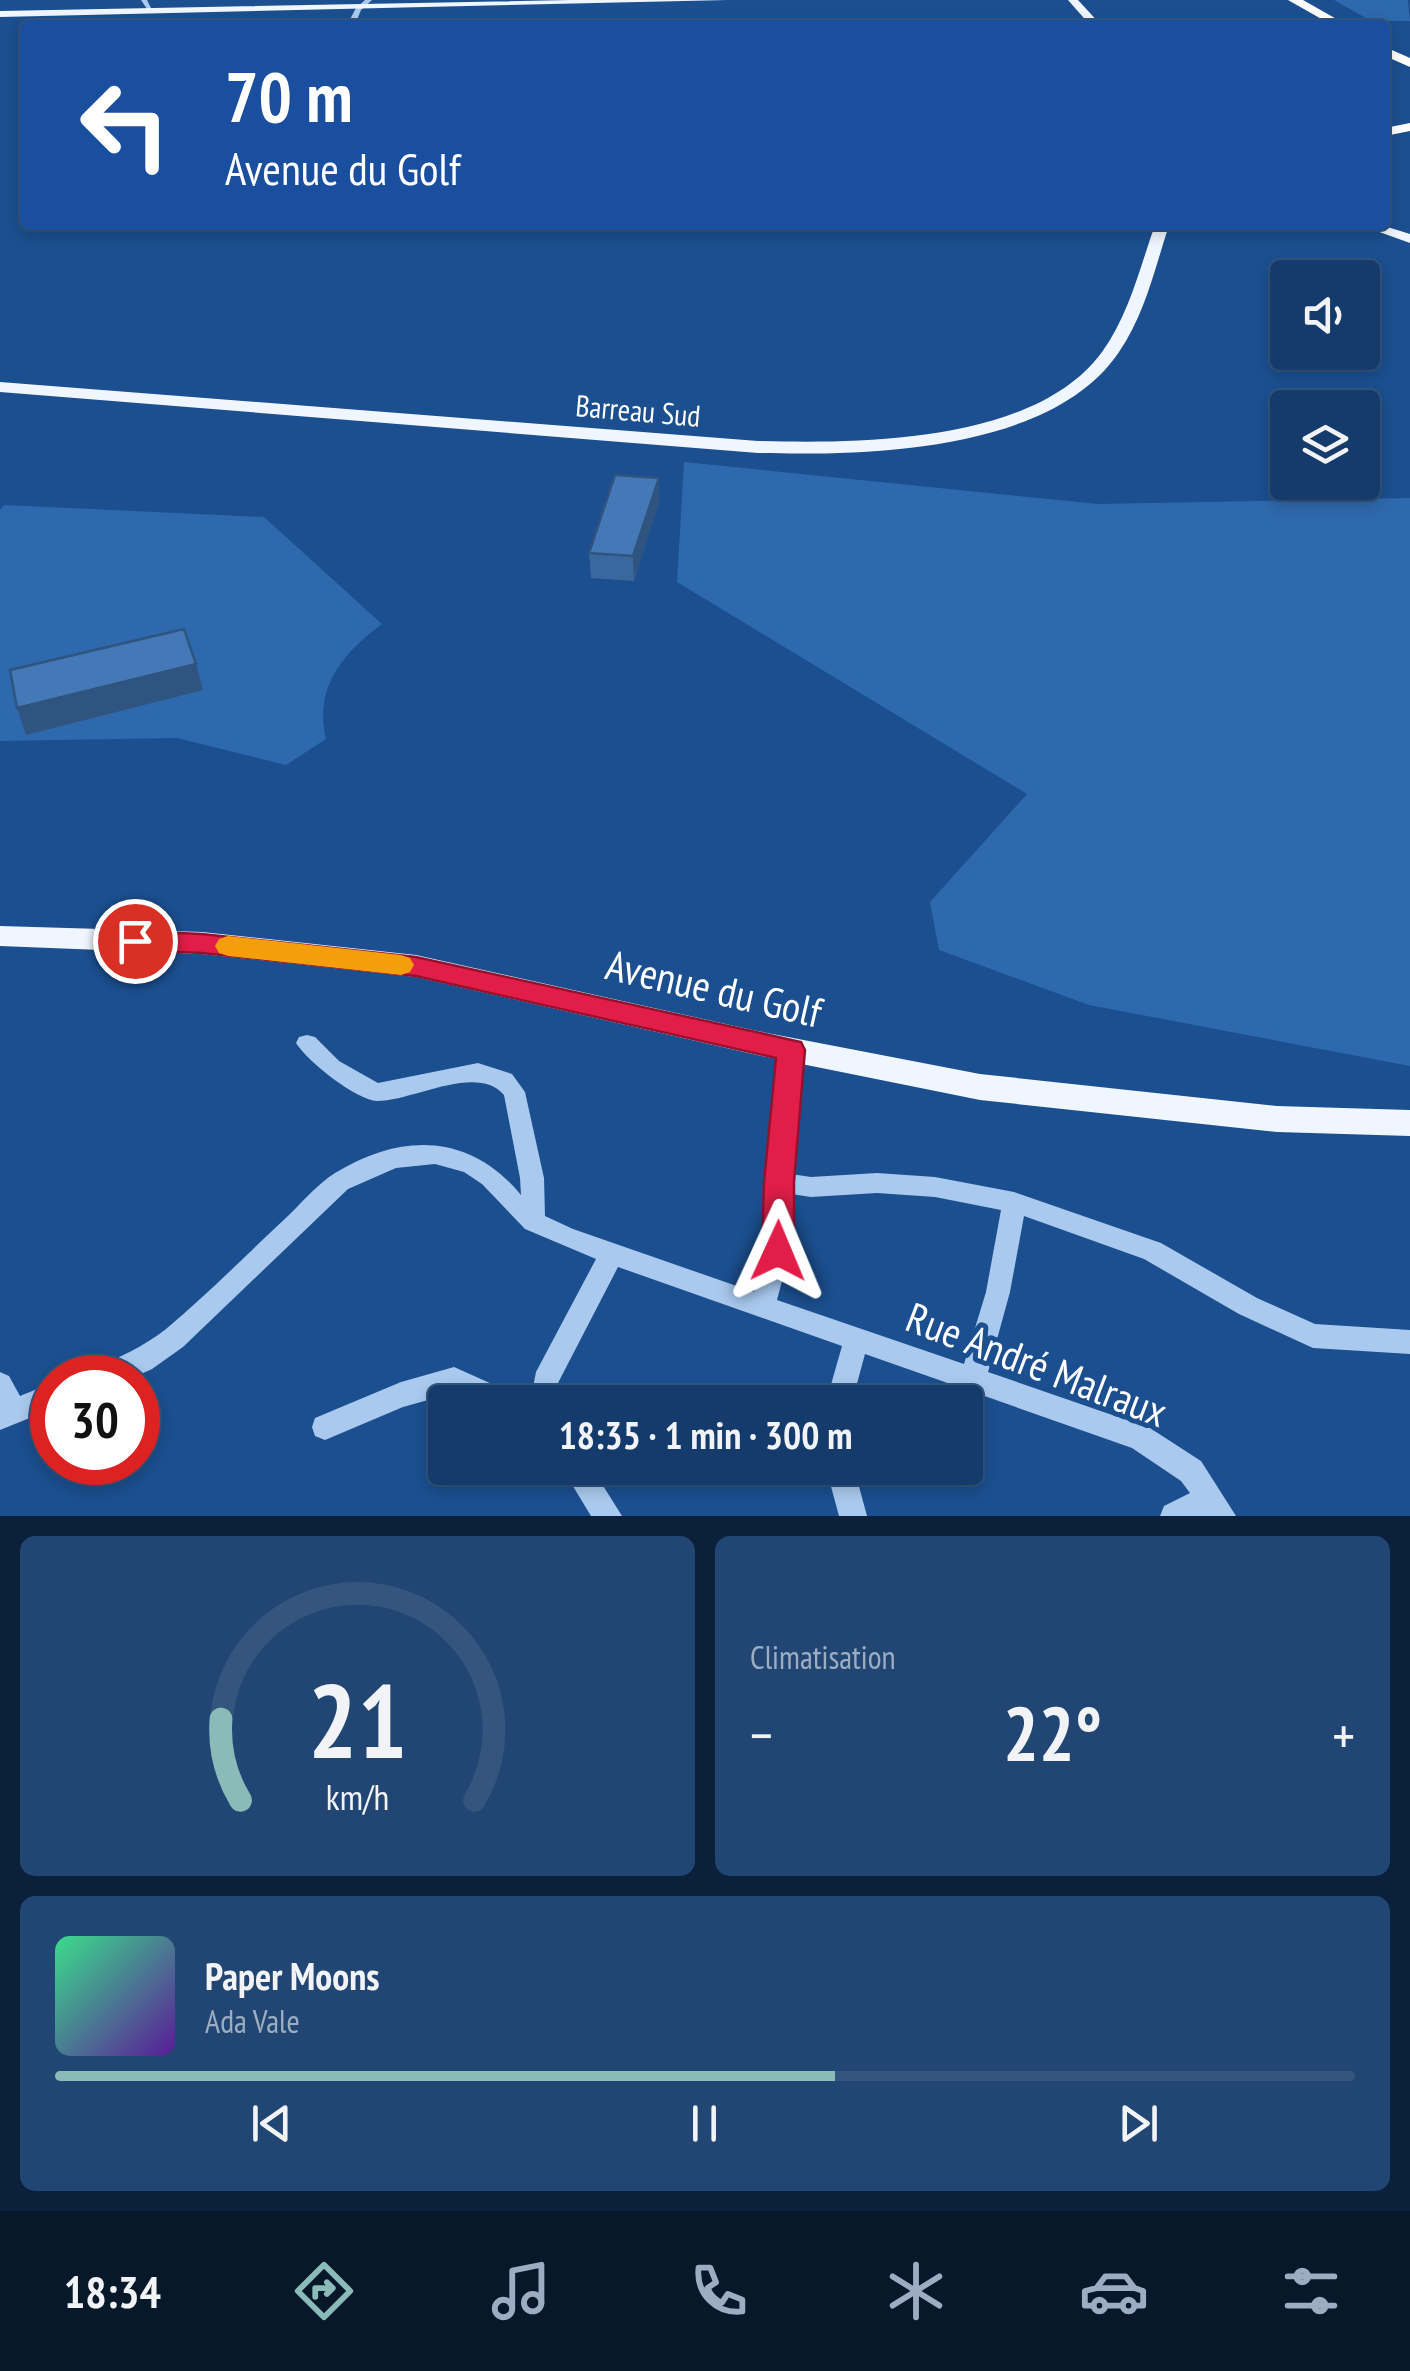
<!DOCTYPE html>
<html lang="fr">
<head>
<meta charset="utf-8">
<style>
  body { margin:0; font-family:"PT Sans Narrow",sans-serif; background:#214673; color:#f1f3f6; height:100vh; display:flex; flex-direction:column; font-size:38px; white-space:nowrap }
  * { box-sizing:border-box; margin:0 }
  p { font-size:32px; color:#9dadc1 }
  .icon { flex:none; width:55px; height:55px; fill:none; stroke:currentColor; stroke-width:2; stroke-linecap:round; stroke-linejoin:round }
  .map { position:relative; height:1516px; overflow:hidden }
  .details { display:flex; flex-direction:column; gap:20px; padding:20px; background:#0b203b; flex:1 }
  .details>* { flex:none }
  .hud { position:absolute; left:20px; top:20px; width:1370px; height:210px; border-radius:10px; box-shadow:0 5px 15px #0003,0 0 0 2px #33557e; background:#1a4fa0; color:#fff; overflow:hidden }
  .controls { position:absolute; left:1270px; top:260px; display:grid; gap:20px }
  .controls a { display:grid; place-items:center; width:110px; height:110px; border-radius:10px; background:#143b6b; box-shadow:0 5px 15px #0003,0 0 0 2px #33557e; font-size:50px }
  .speed { position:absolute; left:30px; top:1355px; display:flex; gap:20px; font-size:50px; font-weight:700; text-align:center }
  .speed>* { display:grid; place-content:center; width:130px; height:130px; border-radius:50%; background:#143b6b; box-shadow:0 5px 15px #0003,0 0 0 2px #33557e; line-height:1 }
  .speed .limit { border:15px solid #d22; background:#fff; color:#111 }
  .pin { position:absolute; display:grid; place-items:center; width:85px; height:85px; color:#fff; margin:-42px; border:5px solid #fff; border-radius:50%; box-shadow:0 2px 10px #0007 }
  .me { position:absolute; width:110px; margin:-55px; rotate:1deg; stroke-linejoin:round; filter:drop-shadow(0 0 8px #0008) }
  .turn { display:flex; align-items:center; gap:35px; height:210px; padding:0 40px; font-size:45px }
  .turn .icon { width:130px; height:130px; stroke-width:2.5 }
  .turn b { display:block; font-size:70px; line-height:85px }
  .big { font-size:75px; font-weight:700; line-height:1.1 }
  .details .card { flex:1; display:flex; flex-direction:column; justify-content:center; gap:15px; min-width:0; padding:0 35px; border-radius:15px; background:#214673 }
  .details .dial { align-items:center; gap:0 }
  .dial svg { height:260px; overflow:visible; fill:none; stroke:#33557e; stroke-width:7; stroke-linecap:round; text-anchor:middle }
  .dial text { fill:#f1f3f6; stroke:none }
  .song { display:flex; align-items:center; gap:30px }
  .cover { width:120px; height:120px; border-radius:15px; background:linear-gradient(135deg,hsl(150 70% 55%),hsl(270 70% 35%)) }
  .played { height:10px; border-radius:5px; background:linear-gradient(90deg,#8bbbb9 60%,#33557e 60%) }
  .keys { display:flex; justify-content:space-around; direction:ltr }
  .heat { display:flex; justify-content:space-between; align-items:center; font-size:55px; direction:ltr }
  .details .tiles { flex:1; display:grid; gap:20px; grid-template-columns:1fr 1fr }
  .card:last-child { grid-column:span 2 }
  .trip { position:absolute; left:428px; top:1385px; width:555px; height:100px; border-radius:10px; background:#143b6b; box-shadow:0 5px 15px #0003,0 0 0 2px #33557e; font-weight:700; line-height:100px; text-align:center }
  .tabs { display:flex; height:160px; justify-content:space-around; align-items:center; background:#08182b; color:#9dadc1 }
  .tabs .icon { width:70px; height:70px }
  .tabs .active { color:#8bbbb9 }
  .tabs b { font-size:45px; color:#f1f3f6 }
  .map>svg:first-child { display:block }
  .green { fill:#2e69ad }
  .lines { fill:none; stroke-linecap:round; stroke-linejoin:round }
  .minor { fill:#a9c9ee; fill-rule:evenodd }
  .major { fill:#f0f6ff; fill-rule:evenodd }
  .highway { fill:#fff; fill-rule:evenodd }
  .wall { fill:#3a679d }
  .shaded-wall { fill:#305480 }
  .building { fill:#4478b7; stroke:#305480; stroke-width:2.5 }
  .route { fill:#e11d48; stroke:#92132f; stroke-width:2.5 }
  .slow { fill:#f59e0b }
  .labels { text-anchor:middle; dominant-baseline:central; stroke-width:10; stroke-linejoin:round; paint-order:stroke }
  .far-street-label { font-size:30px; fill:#fff; stroke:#1b4f8f }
  .near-street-label { font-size:42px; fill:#fff; stroke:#1b4f8f }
</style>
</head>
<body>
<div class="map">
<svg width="1410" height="1516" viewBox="0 0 1410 1516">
  <rect width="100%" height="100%" fill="#1b4f8f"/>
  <path class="green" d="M1334,0H1408L1410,21H1371Z
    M684,462L1098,504L1410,498V1066L1089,1005L939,950L930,902L1027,794L677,582Z
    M4,505L264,517L382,624C342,654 314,687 326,739L286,765L177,738L0,741V510Z"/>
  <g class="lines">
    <path class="minor" d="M141,0H147L153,12H149Z
      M365,0H372L361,10L355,25H347L356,8Z
      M307,1035L315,1037L339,1061L378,1083L478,1063L512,1074L525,1092L544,1178L545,1216L573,1229L754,1292L766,1251L767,1182L780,1050L783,1044L791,1041L799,1044L802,1050L791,1174L811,1177L877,1173L935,1177L1014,1192L1161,1243L1257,1298L1315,1324L1410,1330V1354L1313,1348L1239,1314L1144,1259L1024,1216L1010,1292L988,1372L1150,1428L1201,1461L1236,1516H1160L1164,1506L1190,1493L1181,1481L1132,1448L865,1354L852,1402H826L842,1346L618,1267L558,1383L556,1402H530L536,1372L596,1259L525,1229L482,1184L464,1172L435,1164L396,1168L348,1189L183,1347L152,1369L132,1378H88L92,1369C118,1358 143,1347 166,1329C209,1293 249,1252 290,1214C304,1200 319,1183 335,1173C402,1132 470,1133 521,1195L520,1178L504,1095C477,1063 413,1101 377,1101C356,1100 307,1061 296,1043L299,1037ZM877,1193L935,1197L1001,1210L986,1292L964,1364L777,1300L790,1251L791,1194L811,1197Z
      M454,1367L512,1393L516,1402H475L453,1393L403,1407L325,1440L315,1436L312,1427L315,1418L401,1382Z
      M0,1372L9,1376L20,1396L52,1383V1409L0,1430Z
      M562,1468H592L622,1516H591Z
      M826,1468H854L867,1516H839Z"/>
    <path class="major" d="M570,0H727L0,17V11Z
      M1068,0H1078L1101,25H1090Z
      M1155,225H1169C1155,268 1145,314 1119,352C1052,452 866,456 758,453L0,392V382L758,441C860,444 1036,443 1102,352C1129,315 1140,267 1155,225Z
      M1360,225H1381L1410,234V243Z
      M0,926L202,932L416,955L757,1031L980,1074L1277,1106L1410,1110V1136L1277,1132L980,1100L757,1055L416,977L202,954L0,946Z"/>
    <path class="highway" d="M1288,0H1303L1347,25H1332Z
      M1385,47L1410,58V67L1385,56Z
      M1410,123V131L1385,136V128Z"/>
  </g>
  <path class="wall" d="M659,478V502L634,581L591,578L589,553Z"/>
  <path class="shaded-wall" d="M659,478V502L634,581L633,556Z
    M196,664L203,690L26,735L17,708Z"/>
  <path class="building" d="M615,475L659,478L633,556L589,553Z
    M184,629L196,664L17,708L10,670Z"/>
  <path class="route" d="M135,931L202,934L416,957L801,1042L805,1050L794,1182V1251L789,1261L778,1265L767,1261L762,1251L764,1182L776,1058L416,976L202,953L135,950L126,948L122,941L126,934Z"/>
  <path class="slow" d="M228,936L401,955L410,958L414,965L410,972L401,975L228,956L219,953L215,946L219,939Z"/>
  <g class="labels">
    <g class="far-street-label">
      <text transform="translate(638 410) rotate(5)">Barreau Sud</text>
    </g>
    <g class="near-street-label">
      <text transform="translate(714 988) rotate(13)">Avenue du Golf</text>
      <text transform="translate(1037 1364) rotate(21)">Rue André Malraux</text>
    </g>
  </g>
</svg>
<div class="controls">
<a><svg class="icon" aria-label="sound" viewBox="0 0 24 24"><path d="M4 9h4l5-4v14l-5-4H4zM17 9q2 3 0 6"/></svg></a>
<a><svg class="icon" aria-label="layers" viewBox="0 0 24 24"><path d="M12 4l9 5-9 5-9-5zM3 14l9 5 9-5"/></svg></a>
</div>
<div class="speed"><div class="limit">30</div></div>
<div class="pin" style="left:135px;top:941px;background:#d93025"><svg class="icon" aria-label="arrive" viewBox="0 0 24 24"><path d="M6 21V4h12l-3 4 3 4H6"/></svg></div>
<svg class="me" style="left:778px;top:1251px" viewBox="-20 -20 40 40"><path d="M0-17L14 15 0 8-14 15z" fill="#e11d48" stroke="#fff" stroke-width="4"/></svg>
<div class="trip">18:35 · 1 min · 300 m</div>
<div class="hud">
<div class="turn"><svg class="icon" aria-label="left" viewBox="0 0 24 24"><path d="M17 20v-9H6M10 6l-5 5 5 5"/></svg><div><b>70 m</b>Avenue du Golf</div></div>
</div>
</div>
<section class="details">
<div class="tiles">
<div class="card dial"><svg viewBox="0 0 100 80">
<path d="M14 69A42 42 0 1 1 86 69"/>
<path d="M14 69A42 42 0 0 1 8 44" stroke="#8bbbb9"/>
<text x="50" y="56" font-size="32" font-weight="700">21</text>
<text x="50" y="72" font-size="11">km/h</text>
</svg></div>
<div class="card"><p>Climatisation</p>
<div class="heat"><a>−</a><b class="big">22°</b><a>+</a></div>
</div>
<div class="card">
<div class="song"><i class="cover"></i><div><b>Paper Moons</b><p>Ada Vale</p></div></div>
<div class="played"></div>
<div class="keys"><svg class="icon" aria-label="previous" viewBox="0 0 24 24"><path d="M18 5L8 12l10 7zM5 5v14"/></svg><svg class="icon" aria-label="pause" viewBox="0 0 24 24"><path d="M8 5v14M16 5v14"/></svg><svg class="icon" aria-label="next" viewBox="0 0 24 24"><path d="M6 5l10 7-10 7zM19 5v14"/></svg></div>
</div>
</div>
</section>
<nav class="tabs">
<b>18:34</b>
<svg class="icon active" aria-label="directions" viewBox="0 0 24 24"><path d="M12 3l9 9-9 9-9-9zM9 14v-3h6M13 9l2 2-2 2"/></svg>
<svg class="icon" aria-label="music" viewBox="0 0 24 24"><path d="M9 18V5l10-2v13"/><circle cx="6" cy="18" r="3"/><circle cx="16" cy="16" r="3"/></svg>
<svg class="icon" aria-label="phone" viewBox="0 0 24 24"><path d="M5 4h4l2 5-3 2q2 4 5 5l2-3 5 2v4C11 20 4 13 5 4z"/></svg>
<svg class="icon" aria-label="climate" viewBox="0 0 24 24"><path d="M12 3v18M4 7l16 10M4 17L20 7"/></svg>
<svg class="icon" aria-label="car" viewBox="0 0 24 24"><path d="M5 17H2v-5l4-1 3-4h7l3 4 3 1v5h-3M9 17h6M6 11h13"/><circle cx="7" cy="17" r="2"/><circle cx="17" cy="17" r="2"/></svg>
<svg class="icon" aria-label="filters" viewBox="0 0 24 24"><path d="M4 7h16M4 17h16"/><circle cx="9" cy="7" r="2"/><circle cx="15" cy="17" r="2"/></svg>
</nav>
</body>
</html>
